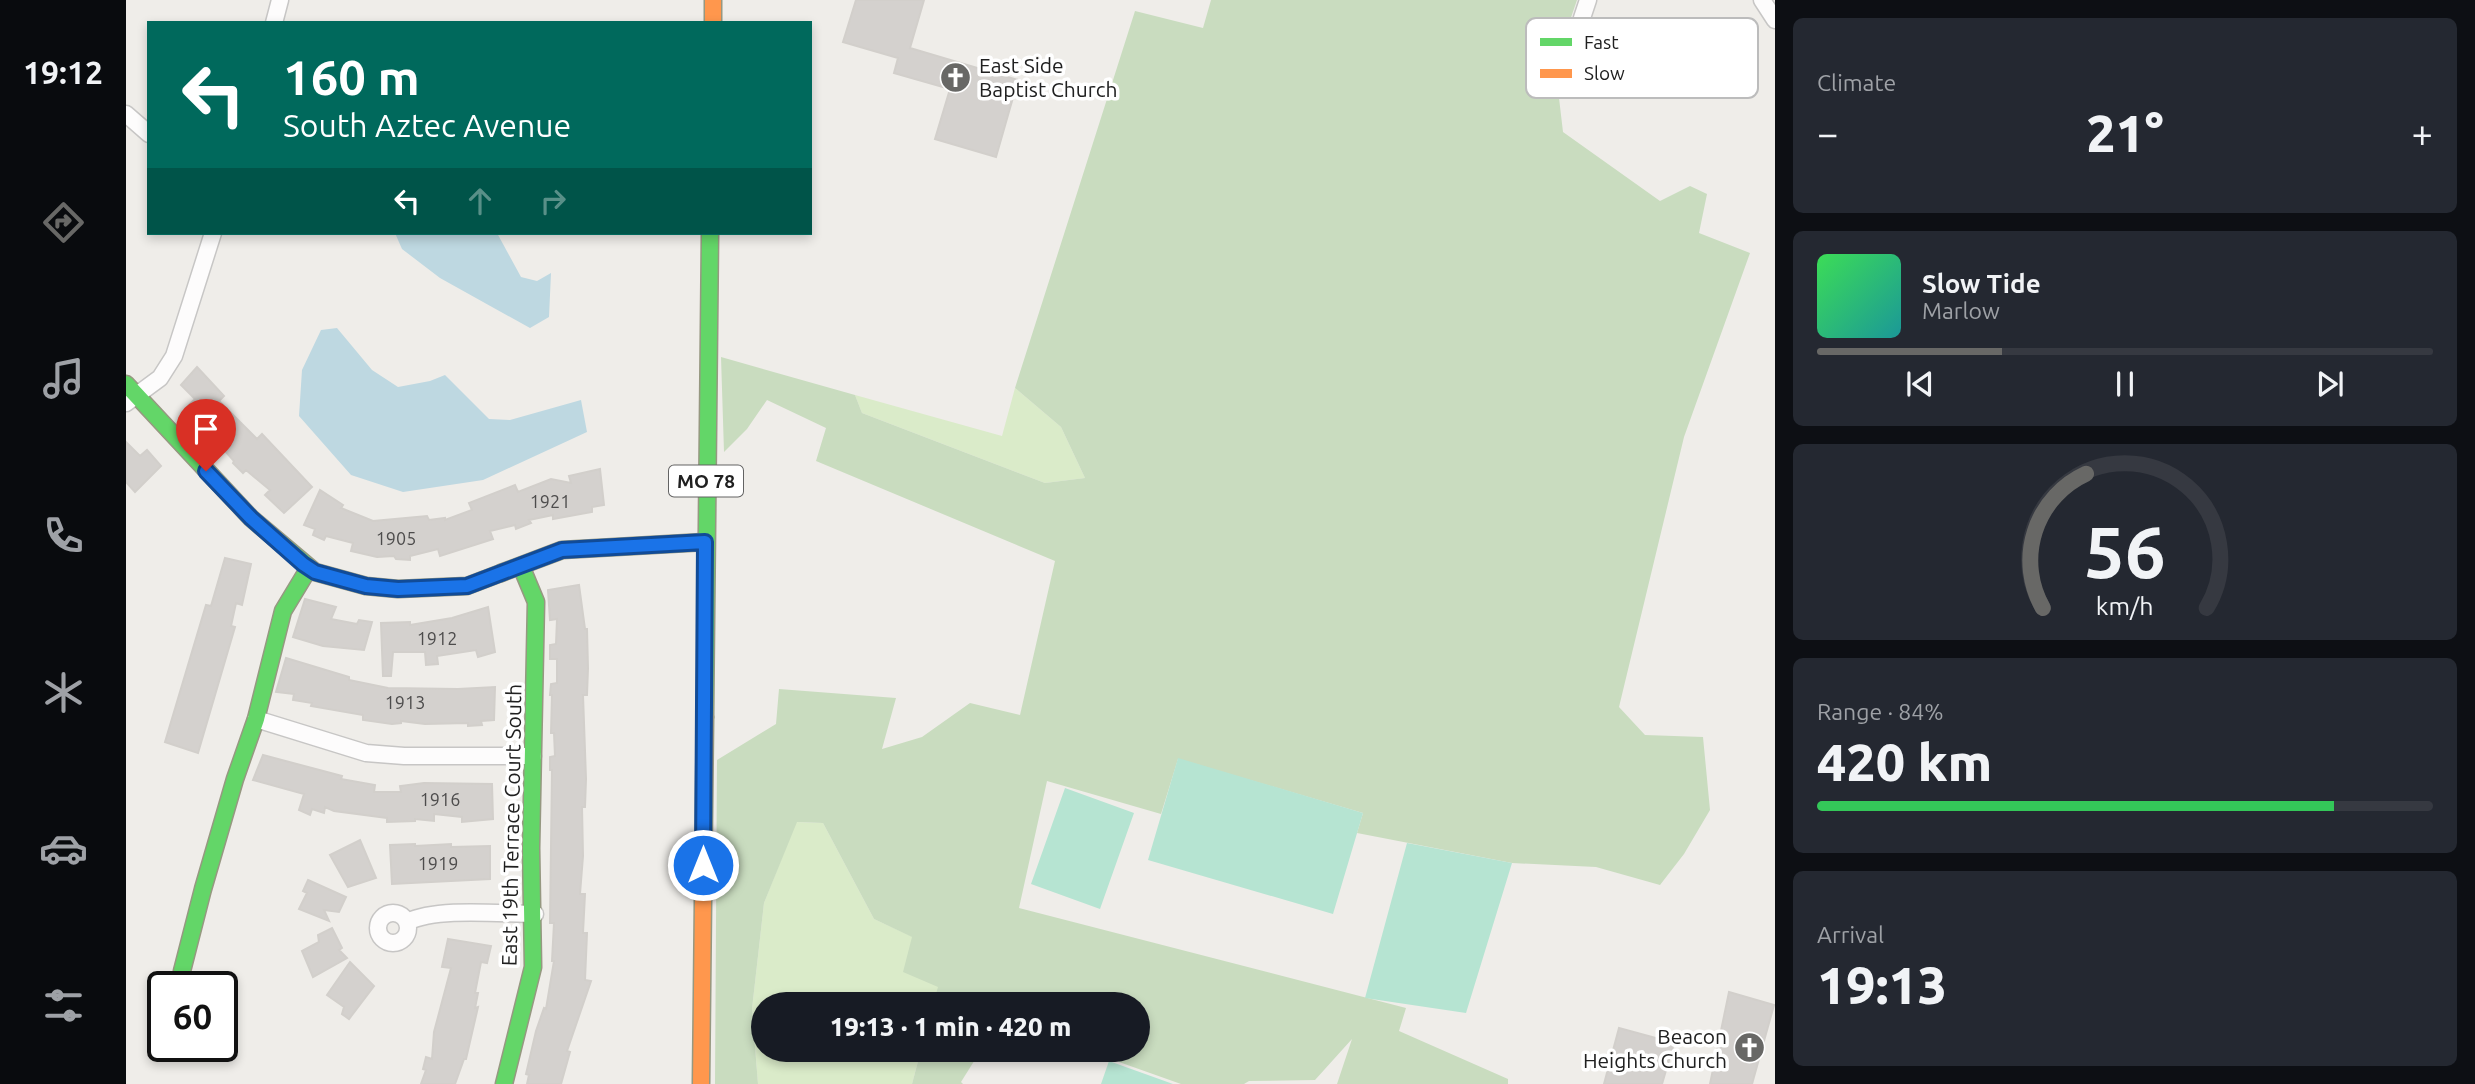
<!DOCTYPE html>
<html lang="en">
<head>
<meta charset="utf-8">
<style>
  body { margin:0; font-family:Ubuntu,sans-serif; background:#242831; color:#f1f3f6; height:100vh; display:flex; flex-direction:column; font-size:26px; white-space:nowrap }
  * { box-sizing:border-box; margin:0 }
  p { font-size:23px; color:#9ea1a6 }
  .icon { flex:none; width:38px; height:38px; fill:none; stroke:currentColor; stroke-width:2; stroke-linecap:round; stroke-linejoin:round }
  .map { position:relative; flex:1; overflow:hidden }
  .sheet { display:flex; flex-direction:column; gap:18px; padding:18px; background:#0d0f14; width:700px }
  .sheet>* { flex:none }
  .banner { position:absolute; left:21px; top:21px; width:665px; height:214px; border-radius:0px; box-shadow:0 4px 10px #0003; background:#00695c; color:#fff; overflow:hidden }
  .speed { position:absolute; left:21px; top:971px; display:flex; gap:14px; font-size:35px; font-weight:700; text-align:center }
  .speed>* { display:grid; place-content:center; width:91px; height:91px; border-radius:50%; background:#171b24; box-shadow:0 4px 10px #0003; line-height:1 }
  .speed .limit { border:4px solid #111; border-radius:10px; background:#fff; color:#111 }
  .pin { position:absolute; display:grid; place-items:center; width:60px; height:60px; color:#fff; margin:-72px -30px; border-radius:50% 50% 50% 0; rotate:-45deg; box-shadow:0 0 7px #0007 }
  .pin .icon { rotate:45deg }
  .me { position:absolute; width:77px; margin:-38px; rotate:0deg; stroke-linejoin:round; filter:drop-shadow(0 0 5px #0008) }
  .turn { display:flex; align-items:center; gap:24px; height:147px; padding:0 21px; font-size:32px }
  .turn .icon { width:91px; height:91px; stroke-width:2.5 }
  .turn b { display:block; font-size:49px; line-height:60px }
  .lanes { display:flex; align-items:center; height:66px; padding:0 21px; background:#0003; justify-content:center; gap:35px; direction:ltr }
  .lanes .off { opacity:.35 }
  .big { font-size:52px; font-weight:800; line-height:1.1 }
  .sheet .card { flex:1; display:flex; flex-direction:column; justify-content:center; gap:10px; min-width:0; padding:0 24px; border-radius:10px; background:#242831 }
  .sheet .dial { align-items:center; gap:0 }
  .dial svg { height:182px; overflow:visible; fill:none; stroke:#363941; stroke-width:7; stroke-linecap:round; text-anchor:middle }
  .dial text { fill:#f1f3f6; stroke:none }
  .song { display:flex; align-items:center; gap:21px }
  .cover { width:84px; height:84px; border-radius:10px; background:linear-gradient(135deg,hsl(130 70% 55%),hsl(180 70% 35%)) }
  .played { height:7px; border-radius:4px; background:linear-gradient(90deg,#686866 30%,#363941 30%) }
  .keys { display:flex; justify-content:space-around; direction:ltr }
  .heat { display:flex; justify-content:space-between; align-items:center; font-size:38px; direction:ltr }
  .charge { height:10px; border-radius:5px; background:linear-gradient(90deg,#34c759 84%,#363941 0) }
  .trip { position:absolute; left:625px; top:992px; width:399px; height:70px; border-radius:35px; background:#171b24; box-shadow:0 4px 10px #0003; font-weight:800; line-height:70px; text-align:center }
  main { display:flex; flex:1; min-height:0 }
  .tabs { display:flex; flex-direction:column; width:126px; justify-content:space-around; align-items:center; background:#090b0e; color:#9ea1a6 }
  .tabs .icon { width:49px; height:49px }
  .tabs .active { color:#686866 }
  .tabs b { font-size:32px; color:#f1f3f6 }
  .map>svg:first-child { display:block }
  .grass { fill:#daebc9 }
  .forest { fill:#c9dcbf }
  .pitch { fill:#b6e4d2 }
  .water { fill:#bed8e1 }
  .building { fill:#d4d1ce; stroke:#d2cfcb; stroke-width:2 }
  .lines { fill:none; stroke-linecap:round; stroke-linejoin:round }
  .street-casing { stroke:#c7c6c5; stroke-width:19 }
  .fast-casing { stroke:#969881; stroke-width:19 }
  .slow-casing { stroke:#969881; stroke-width:19 }
  .street { stroke:#fdfcfc; stroke-width:16 }
  .fast { stroke:#63d668; stroke-width:16 }
  .slow { stroke:#ff974d; stroke-width:16 }
  .route-casing { stroke:#114b97; stroke-width:18 }
  .route { stroke:#1a73e8; stroke-width:12 }
  .labels { text-anchor:middle; dominant-baseline:central; stroke-width:7; stroke-linejoin:round; paint-order:stroke }
  .number-label { font-size:18px; fill:#4d4c4c }
  .shield { fill:#fff; stroke:#636363; stroke-width:2 }
  .shield-label { font-size:19px; font-weight:bold; fill:#202020 }
  .poi-label { font-size:21px; fill:#202020; stroke:#fff; text-anchor:start }
  .street-label { font-size:21px; fill:#202020; stroke:#fff }
  .key { fill:#fff; stroke:#bcbcbc; stroke-width:2 }
  .key-label { font-size:19px; fill:#202020 }
</style>
</head>
<body>
<main>
<nav class="tabs">
<b>19:12</b>
<svg class="icon active" aria-label="directions" viewBox="0 0 24 24"><path d="M12 3l9 9-9 9-9-9zM9 14v-3h6M13 9l2 2-2 2"/></svg>
<svg class="icon" aria-label="music" viewBox="0 0 24 24"><path d="M9 18V5l10-2v13"/><circle cx="6" cy="18" r="3"/><circle cx="16" cy="16" r="3"/></svg>
<svg class="icon" aria-label="phone" viewBox="0 0 24 24"><path d="M5 4h4l2 5-3 2q2 4 5 5l2-3 5 2v4C11 20 4 13 5 4z"/></svg>
<svg class="icon" aria-label="climate" viewBox="0 0 24 24"><path d="M12 3v18M4 7l16 10M4 17L20 7"/></svg>
<svg class="icon" aria-label="car" viewBox="0 0 24 24"><path d="M5 17H2v-5l4-1 3-4h7l3 4 3 1v5h-3M9 17h6M6 11h13"/><circle cx="7" cy="17" r="2"/><circle cx="17" cy="17" r="2"/></svg>
<svg class="icon" aria-label="filters" viewBox="0 0 24 24"><path d="M4 7h16M4 17h16"/><circle cx="9" cy="7" r="2"/><circle cx="15" cy="17" r="2"/></svg>
</nav>
<div class="map">
<svg width="1649" height="1084" viewBox="0 0 1649 1084">
  <rect width="100%" height="100%" fill="#efede9"/>
  <path class="grass" d="M889,388L935,427L959,478L919,483L736,413L729,395L876,436Z
    M670,822L697,823L748,919L787,937L813,987L807,1004H637V1050H795L786,1084H632L626,1009L638,903Z"/>
  <path class="forest" d="M1085,0H1451L1429,64L1437,132L1534,201L1564,186L1581,194L1573,233L1624,253L1558,437L1493,707L1519,735L1577,737L1584,810L1558,854L1534,885L1470,867L1386,863L1231,833L1237,813L1052,759L1035,814L921,781L893,908L1280,1008L1273,1031L1382,1079V1084H1211L1226,1039L1189,1080L1123,1081L1118,1084H1055L993,1062L988,1050H1012V1004H861L848,999L846,1004H807L812,987L777,972L786,937L748,919L697,823L671,822L638,903L626,1009L632,1084H589L591,760L650,724L653,689L770,698L756,749L796,737L844,703L894,715L929,561L690,461L700,428L641,400L621,429L598,452L595,357L729,395L736,413L919,483L959,478L935,427L889,388L1009,11L1077,28Z
    M795,1050H855L835,1082L837,1084H786Z"/>
  <path class="pitch" d="M1052,758L1237,813L1207,914L1022,860Z
    M939,788L1008,813L974,909L905,884Z
    M1281,843L1386,863L1340,1013L1239,998Z
    M983,1061L1047,1084H975Z"/>
  <path class="water" d="M269,233H371L395,277L411,281L425,273L423,317L404,328L314,278L276,249Z
    M211,328L246,370L272,387L304,381L319,375L363,419L384,420L455,400L461,432L357,480L277,492L225,475L173,416L176,370L195,330Z"/>
  <path class="building" d="M730,0H798L784,48L892,80L870,157L809,139L824,89L768,73L772,58L717,42Z
    M71,367L98,396L93,401L131,439L136,434L186,487L158,513L139,495L144,490L120,470L117,473L107,463L108,461L91,442L96,436L77,416L71,422L59,409L69,399L55,385Z
    M0,442L14,456L21,450L35,466L9,492L0,482Z
    M474,469L478,505L466,507V512L427,519V515L403,520L405,523L390,529L389,525L364,531L367,539L314,556L312,549L284,556V560L270,559L268,556L251,557L225,551L227,543L200,536L198,540L187,535L189,529L178,525L194,490L217,505L215,508L247,521L301,516L303,520L319,518V520L346,510L343,503L389,485L392,492L425,479L445,483L443,476Z
    M99,558L125,564L116,605L110,603L105,626L109,627L72,753L39,742L80,605L85,606Z
    M453,585L459,629H461L462,668L461,695H457L460,779L459,807H456L457,856L454,894H459L457,933H461L459,980L465,981L441,1051L444,1052L435,1084H401L403,1075L400,1074L410,1031L418,1008L420,1009L428,961H426L428,923H424L426,770H424V757L429,756L428,733H425L426,695H424L425,684L431,683V659H424V645L430,644L431,619L424,620L422,590Z
    M179,599L210,607L205,619L231,624L233,620L246,622L238,650L197,646L167,637Z
    M362,607L369,652L352,657L350,650L311,656L312,664L300,665L299,652H267L265,676H257L255,623L284,622V625L326,618Z
    M160,658L223,677V680L262,688L332,689L369,687L368,720L355,721L356,725L342,726V723L299,724L275,721V723L266,724L237,720V715L185,706L186,703L167,700L168,694L150,692Z
    M137,755L216,776L215,779L249,785L248,792H275L274,786L298,783L366,784L367,819L336,822V817L308,814V821L289,819V821L261,822V818L208,811L199,807L198,813L186,809L184,815L173,810L178,794L127,780Z
    M234,840L250,878L222,887L204,855Z
    M289,844V846L325,844V847L364,846V879L266,884L264,845Z
    M182,880L220,897L213,912L198,910L203,921L173,909L181,893L177,891Z
    M206,928L216,948L213,950L221,958L187,977L176,951L193,942L192,935Z
    M322,939L365,946L361,963L355,962L349,993H352L349,1008L352,1007L340,1059H338L329,1084H295L300,1070L297,1069L300,1057L306,1059L308,1032L325,968L316,967Z
    M224,962L248,986L223,1019L216,1014L218,1007L201,995Z
    M1603,992L1648,1005L1626,1084H1584Z
    M1493,1028L1548,1043L1536,1084H1478Z"/>
  <g class="lines">
    <defs>
      <path id="street" d="M1636,0L1649,20
        M1456,18L1462,0
        M148,23L154,0
        M0,114L23,134
        M0,403L34,378L48,356L87,233
        M130,719L240,753L278,756H407
        M252 928a15 15 0 1 1 30 0a15 15 0 1 1-30 0Z
        M281,922C312,907 374,914 409,914
        M69,1046V1048"/>
      <path id="fast" d="M0,384L125,518L189,572L240,586L272,589L341,586L375,573
        M579,717L584,233
        M55,987L56,971L77,889L109,779L130,719L157,611L183,568
        M378,1084L407,967L405,848L410,602L395,566"/>
      <path id="slow" d="M587,0V23
        M375,573L436,550L579,542
        M575,1084L579,717"/>
    </defs>
    <use href="#street" class="street-casing"/>
    <use href="#fast" class="fast-casing"/>
    <use href="#slow" class="slow-casing"/>
    <use href="#street" class="street"/>
    <use href="#fast" class="fast"/>
    <use href="#slow" class="slow"/>
  </g>
  <g class="lines">
    <defs>
      <path id="route" d="M80,471L125,518L177,564L189,572L240,586L272,589L341,586L436,550L579,542L577,865"/>
    </defs>
    <use href="#route" class="route-casing"/>
    <use href="#route" class="route"/>
  </g>
  <defs>
    <symbol id="church-disc" viewBox="-11 -11 22 22"><circle r="9.5" fill="#686866" stroke="#fff"/><path d="M-1.2-6h2.4v3.5h3.3v2.4h-3.3V6h-2.4V-.1h-3.3v-2.4h3.3Z" fill="#fff"/></symbol>
  </defs>
  <g fill-rule="evenodd">
    <use href="#church-disc" x="812" y="60" width="35" height="35"/>
    <use href="#church-disc" x="1606" y="1030" width="35" height="35"/>
  </g>
  <g class="labels">
    <g class="number-label">
      <text x="424" y="501">1921</text>
      <text x="270" y="538">1905</text>
      <text x="311" y="638">1912</text>
      <text x="279" y="702">1913</text>
      <text x="314" y="799">1916</text>
      <text x="312" y="863">1919</text>
    </g>
    <rect class="shield" x="543" y="465.5" width="74" height="31" rx="5"/>
    <g class="shield-label">
      <text x="580" y="481">MO 78</text>
    </g>
    <g class="poi-label">
      <text x="853" y="65">East Side<tspan x="853" dy="24">Baptist Church</tspan></text>
      <text x="1601" y="1036" text-anchor="end">Beacon<tspan x="1601" dy="24">Heights Church</tspan></text>
    </g>
    <g class="street-label">
      <text transform="translate(385 825) rotate(-89)">East 19th Terrace Court South</text>
    </g>
  </g>
  <rect x="1400" y="18" width="232" height="80" rx="10" class="key"/>
  <rect x="1414" y="38" width="32" height="8" fill="#63d668"/>
  <rect x="1414" y="69" width="32" height="9" fill="#ff974d"/>
  <g class="key-label">
    <text x="1458" y="49">Fast</text>
    <text x="1458" y="80">Slow</text>
  </g>
</svg>
<div class="speed"><div class="limit">60</div></div>
<div class="pin" style="left:80px;top:471px;background:#d93025"><svg class="icon" aria-label="arrive" viewBox="0 0 24 24"><path d="M6 21V4h12l-3 4 3 4H6"/></svg></div>
<svg class="me" style="left:577px;top:865px" viewBox="-20 -20 40 40"><circle r="17" fill="#1a73e8" stroke="#fff" stroke-width="3"/><path d="M0-11L8 9 0 5-8 9z" fill="#fff"/></svg>
<div class="trip">19:13 · 1 min · 420 m</div>
<div class="banner">
<div class="turn"><svg class="icon" aria-label="left" viewBox="0 0 24 24"><path d="M17 20v-9H6M10 6l-5 5 5 5"/></svg><div><b>160 m</b>South Aztec Avenue</div></div>
<div class="lanes"><svg class="icon" aria-label="left" viewBox="0 0 24 24"><path d="M17 20v-9H6M10 6l-5 5 5 5"/></svg><svg class="icon off" aria-label="ahead" viewBox="0 0 24 24"><path d="M12 20V5M6 11l6-6 6 6"/></svg><svg class="icon off" aria-label="right" viewBox="0 0 24 24"><path d="M7 20v-9h11M14 6l5 5-5 5"/></svg></div>
</div>
</div>
<section class="sheet">
<div class="card"><p>Climate</p>
<div class="heat"><a>−</a><b class="big">21°</b><a>+</a></div>
</div>
<div class="card">
<div class="song"><i class="cover"></i><div><b>Slow Tide</b><p>Marlow</p></div></div>
<div class="played"></div>
<div class="keys"><svg class="icon" aria-label="previous" viewBox="0 0 24 24"><path d="M18 5L8 12l10 7zM5 5v14"/></svg><svg class="icon" aria-label="pause" viewBox="0 0 24 24"><path d="M8 5v14M16 5v14"/></svg><svg class="icon" aria-label="next" viewBox="0 0 24 24"><path d="M6 5l10 7-10 7zM19 5v14"/></svg></div>
</div>
<div class="card dial"><svg viewBox="0 0 100 80">
<path d="M14 69A42 42 0 1 1 86 69"/>
<path d="M14 69A42 42 0 0 1 33 10" stroke="#686866"/>
<text x="50" y="56" font-size="32" font-weight="700">56</text>
<text x="50" y="72" font-size="11">km/h</text>
</svg></div>
<div class="card"><p>Range · 84%</p><b class="big">420 km</b><div class="charge"></div></div>
<div class="card"><p>Arrival</p><b class="big">19:13</b></div>
</section>
</main>
</body>
</html>
